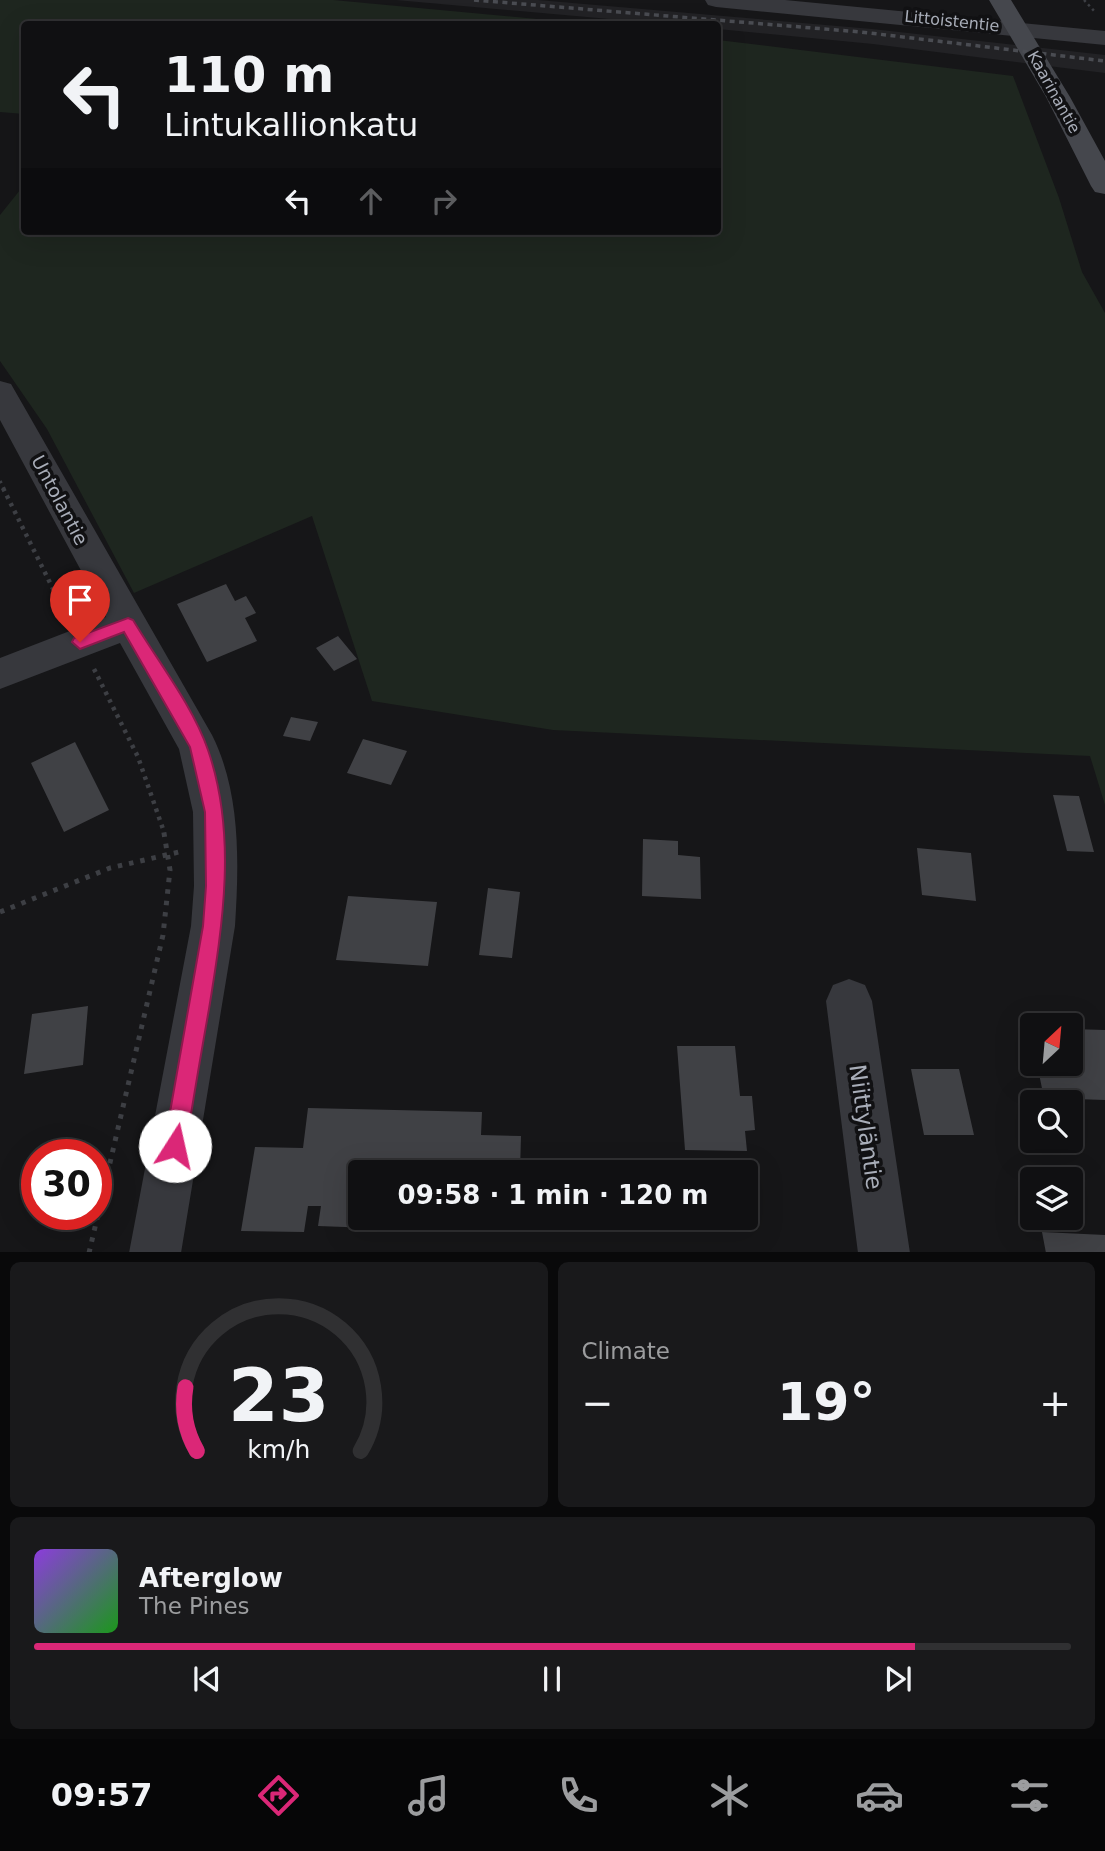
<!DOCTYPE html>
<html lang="en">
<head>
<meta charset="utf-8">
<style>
  body { margin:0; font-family:"DejaVu Sans",sans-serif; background:#19191b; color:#f1f3f6; height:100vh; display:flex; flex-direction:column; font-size:26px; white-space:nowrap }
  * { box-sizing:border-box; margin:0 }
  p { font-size:23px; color:#9c9d9f }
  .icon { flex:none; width:38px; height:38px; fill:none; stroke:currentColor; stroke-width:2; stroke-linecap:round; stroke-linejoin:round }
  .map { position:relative; height:1252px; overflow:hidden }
  .details { display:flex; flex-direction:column; gap:10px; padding:10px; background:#09090a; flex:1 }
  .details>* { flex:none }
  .hud { position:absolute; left:21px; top:21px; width:700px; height:214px; border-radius:7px; box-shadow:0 7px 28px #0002,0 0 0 2px #303032; background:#101012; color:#f1f3f6; overflow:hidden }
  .needle { width:46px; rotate:26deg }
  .buttons { position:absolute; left:1020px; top:1013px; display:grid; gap:14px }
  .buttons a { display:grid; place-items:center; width:63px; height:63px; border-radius:7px; background:#101012; box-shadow:0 7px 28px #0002,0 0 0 2px #303032; font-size:35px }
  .speed { position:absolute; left:21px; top:1139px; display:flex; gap:14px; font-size:35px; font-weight:700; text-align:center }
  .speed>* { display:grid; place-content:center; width:91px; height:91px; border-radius:50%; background:#101012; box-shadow:0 7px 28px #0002,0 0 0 2px #303032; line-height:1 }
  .speed .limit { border:10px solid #d22; background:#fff; color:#111 }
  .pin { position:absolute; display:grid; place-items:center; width:60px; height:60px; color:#fff; margin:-72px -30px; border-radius:50% 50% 50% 0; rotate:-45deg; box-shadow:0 0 7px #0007 }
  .pin .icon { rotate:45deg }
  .me { position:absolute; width:77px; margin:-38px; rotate:10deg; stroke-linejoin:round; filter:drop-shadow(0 0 5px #0008) }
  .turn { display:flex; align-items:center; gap:24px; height:147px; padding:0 28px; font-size:32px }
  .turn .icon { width:91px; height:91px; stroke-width:2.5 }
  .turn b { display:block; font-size:49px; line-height:60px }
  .lanes { display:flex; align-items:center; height:66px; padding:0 28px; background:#0003; justify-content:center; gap:35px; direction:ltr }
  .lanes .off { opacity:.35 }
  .big { font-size:52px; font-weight:600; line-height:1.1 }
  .details .tile { flex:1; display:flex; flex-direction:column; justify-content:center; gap:10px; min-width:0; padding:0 24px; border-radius:10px; background:#19191b }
  .details .dial { align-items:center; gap:0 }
  .dial svg { height:182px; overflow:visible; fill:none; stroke:#303032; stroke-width:7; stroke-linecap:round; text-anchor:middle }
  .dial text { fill:#f1f3f6; stroke:none }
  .song { display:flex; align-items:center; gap:21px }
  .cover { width:84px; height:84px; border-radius:10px; background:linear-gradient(135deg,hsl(270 70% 55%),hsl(120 70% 35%)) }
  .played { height:7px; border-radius:4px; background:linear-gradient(90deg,#db2777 85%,#303032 85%) }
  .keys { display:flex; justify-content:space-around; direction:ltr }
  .heat { display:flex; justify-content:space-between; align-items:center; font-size:38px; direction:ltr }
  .details .tiles { flex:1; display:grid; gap:10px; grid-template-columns:1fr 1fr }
  .tile:last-child { grid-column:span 2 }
  .trip { position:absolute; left:348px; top:1160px; width:410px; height:70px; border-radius:7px; background:#101012; box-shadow:0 7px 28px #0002,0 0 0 2px #303032; font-weight:600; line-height:70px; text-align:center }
  .menu { display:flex; height:112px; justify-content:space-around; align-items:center; background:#060607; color:#9c9d9f }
  .menu .icon { width:49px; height:49px }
  .menu .active { color:#db2777 }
  .menu b { font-size:32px; color:#f1f3f6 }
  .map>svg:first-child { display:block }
  .built { fill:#222225 }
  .green { fill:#1e261f }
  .building { fill:#404145 }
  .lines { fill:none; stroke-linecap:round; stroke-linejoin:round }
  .path-far3 { stroke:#3d3f44; stroke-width:2.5; stroke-dasharray:2.5 3.5; stroke-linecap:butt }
  .path-far2 { stroke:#3d3f44; stroke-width:3.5; stroke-dasharray:2.5 4.5; stroke-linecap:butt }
  .path-far1 { stroke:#3d3f44; stroke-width:4.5; stroke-dasharray:3.5 5; stroke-linecap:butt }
  .path { stroke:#3d3f44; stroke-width:5; stroke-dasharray:4.5 7; stroke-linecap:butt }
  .minor { fill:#37383d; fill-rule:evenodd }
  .tertiary { fill:#37383d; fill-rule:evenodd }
  .secondary { fill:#45474d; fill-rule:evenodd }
  .rail { stroke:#4a4c52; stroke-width:3.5; stroke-dasharray:5 4.5; stroke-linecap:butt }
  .route { fill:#db2777; stroke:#8e194d; stroke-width:2 }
  .labels { text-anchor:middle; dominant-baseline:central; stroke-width:7; stroke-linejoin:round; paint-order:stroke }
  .far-street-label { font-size:16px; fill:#a8adb8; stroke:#111113 }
  .street-label { font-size:19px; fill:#a8adb8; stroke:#111113 }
  .near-street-label { font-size:23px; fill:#a8adb8; stroke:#111113 }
</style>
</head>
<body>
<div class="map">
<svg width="1105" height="1253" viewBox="0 0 1105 1253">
  <rect width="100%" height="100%" fill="#161618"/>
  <path class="built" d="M396,0H538L872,29L1105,55V73L873,44L718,29V24H666Z"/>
  <path class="green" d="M0,0H333L590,24H24V114L0,112Z
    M718,40L1013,76L1059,198L1082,272L1105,313V805L1090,756L553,730L372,701L312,516L134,593L47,429L0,361V215L24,185V231H718Z"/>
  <path class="building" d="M226,584L235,601L246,596L256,613L245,618L257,641L207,662L177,604Z
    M338,636L357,659L334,671L316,648Z
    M291,717L318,722L310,741L283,736Z
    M363,739L407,751L391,785L347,773Z
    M75,742L109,810L64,832L31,763Z
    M1053,795L1079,796L1094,852L1067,851Z
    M643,839L678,841V855L700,857L701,899L642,896Z
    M917,848L971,853L976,901L922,895Z
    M488,888L520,892L512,958L479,955Z
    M348,896L437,902L428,966L336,960Z
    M88,1006L83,1065L24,1074L32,1014Z
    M1071,1029L1105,1030V1100L1044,1098L1037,1064H1071Z
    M677,1046H735L740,1096H752L755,1130L745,1131L747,1151L685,1150Z
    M911,1069H959L974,1135H924Z
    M308,1108L482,1112L481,1135L521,1136L520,1172H360V1218H373L371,1228L318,1226L321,1206H308L304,1232L241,1231L255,1147L303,1148Z
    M1042,1232L1105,1235V1253H1046Z"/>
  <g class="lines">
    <path class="path-far3" d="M1084,0L1096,13"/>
    <path class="path-far2" d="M0,481L4,489"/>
    <path class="path-far1" d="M3,488L66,615
      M94,669L138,757L163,829"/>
    <path class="path" d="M0,912L110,868L179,852
      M89,1253L163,935L170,870L163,827"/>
    <path class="minor" d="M0,381L11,384L15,391L212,735C241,793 239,863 235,926L181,1253H129L191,926L194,886L193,812L179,749L120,643L0,689V658L106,617L0,420Z
      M849,979L865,985L872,1001L910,1253H858L826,1001L833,985Z"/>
    <path class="tertiary" d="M705,0H785L1105,31V45L716,7L708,5Z"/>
    <path class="secondary" d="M989,0H1011L1070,97L1105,161V194L1095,192L1091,186L1046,97Z"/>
    <path class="rail" d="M474,0L861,32L1105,61"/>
  </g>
  <path class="route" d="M128,618L133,620C157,660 193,706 208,750C237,834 223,923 209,1009C201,1054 193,1100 186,1146L183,1153L175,1157L167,1153L164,1146L203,926L206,886L205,812L190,747L124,632L80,649L72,642L74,638Z"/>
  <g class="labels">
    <g class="far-street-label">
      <text transform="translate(952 21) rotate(6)">Littoistentie</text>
      <text transform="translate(1054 92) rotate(61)">Kaarinantie</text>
    </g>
    <g class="street-label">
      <text transform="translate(60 500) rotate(62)">Untolantie</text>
    </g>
    <g class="near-street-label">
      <text transform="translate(866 1127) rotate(82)">Niittyläntie</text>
    </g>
  </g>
</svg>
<div class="buttons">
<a><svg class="needle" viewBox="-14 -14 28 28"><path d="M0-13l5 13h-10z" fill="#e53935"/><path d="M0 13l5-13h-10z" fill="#9c9d9f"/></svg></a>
<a><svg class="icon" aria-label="search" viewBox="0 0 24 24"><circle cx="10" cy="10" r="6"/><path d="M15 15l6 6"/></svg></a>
<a><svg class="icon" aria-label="layers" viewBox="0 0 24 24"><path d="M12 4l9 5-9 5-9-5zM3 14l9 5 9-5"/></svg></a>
</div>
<div class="speed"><div class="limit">30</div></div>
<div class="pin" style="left:80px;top:642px;background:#d93025"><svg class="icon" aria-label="arrive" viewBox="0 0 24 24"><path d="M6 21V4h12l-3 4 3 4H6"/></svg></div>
<svg class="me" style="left:175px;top:1146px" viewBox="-20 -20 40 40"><circle r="19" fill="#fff"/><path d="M0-13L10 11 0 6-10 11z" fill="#db2777"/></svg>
<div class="trip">09:58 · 1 min · 120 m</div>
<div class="hud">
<div class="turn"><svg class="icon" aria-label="left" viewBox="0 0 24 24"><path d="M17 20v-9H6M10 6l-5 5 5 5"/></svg><div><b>110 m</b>Lintukallionkatu</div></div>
<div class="lanes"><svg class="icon" aria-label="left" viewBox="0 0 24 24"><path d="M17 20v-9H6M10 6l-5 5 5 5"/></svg><svg class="icon off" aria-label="ahead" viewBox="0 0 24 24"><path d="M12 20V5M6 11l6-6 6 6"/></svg><svg class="icon off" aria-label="right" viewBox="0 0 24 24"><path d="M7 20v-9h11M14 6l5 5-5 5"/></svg></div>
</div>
</div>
<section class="details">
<div class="tiles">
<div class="tile dial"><svg viewBox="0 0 100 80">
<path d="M14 69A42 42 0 1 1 86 69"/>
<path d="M14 69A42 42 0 0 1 9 41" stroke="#db2777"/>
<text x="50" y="56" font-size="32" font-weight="700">23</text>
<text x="50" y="72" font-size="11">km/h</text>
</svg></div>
<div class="tile"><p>Climate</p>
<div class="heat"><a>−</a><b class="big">19°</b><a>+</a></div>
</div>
<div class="tile">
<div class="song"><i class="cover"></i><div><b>Afterglow</b><p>The Pines</p></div></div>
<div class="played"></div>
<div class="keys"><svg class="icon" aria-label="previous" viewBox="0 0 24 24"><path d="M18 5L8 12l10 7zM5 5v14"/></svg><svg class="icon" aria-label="pause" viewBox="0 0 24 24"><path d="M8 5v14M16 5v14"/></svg><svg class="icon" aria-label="next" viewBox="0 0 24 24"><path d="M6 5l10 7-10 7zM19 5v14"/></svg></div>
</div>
</div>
</section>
<nav class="menu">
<b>09:57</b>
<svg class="icon active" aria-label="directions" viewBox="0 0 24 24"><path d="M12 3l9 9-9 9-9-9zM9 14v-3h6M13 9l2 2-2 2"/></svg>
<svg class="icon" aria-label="music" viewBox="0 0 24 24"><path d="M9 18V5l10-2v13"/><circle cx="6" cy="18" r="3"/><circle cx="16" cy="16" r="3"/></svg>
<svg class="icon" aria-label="phone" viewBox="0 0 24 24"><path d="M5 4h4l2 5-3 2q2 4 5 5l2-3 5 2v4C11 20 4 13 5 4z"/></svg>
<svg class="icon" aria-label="climate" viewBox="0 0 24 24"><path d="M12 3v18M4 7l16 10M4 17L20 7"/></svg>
<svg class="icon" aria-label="car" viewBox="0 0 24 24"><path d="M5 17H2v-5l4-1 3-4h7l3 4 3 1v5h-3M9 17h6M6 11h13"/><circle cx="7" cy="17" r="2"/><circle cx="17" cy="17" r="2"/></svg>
<svg class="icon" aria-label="filters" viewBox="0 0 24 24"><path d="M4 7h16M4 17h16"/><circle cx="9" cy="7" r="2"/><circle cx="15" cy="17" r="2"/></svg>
</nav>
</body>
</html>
